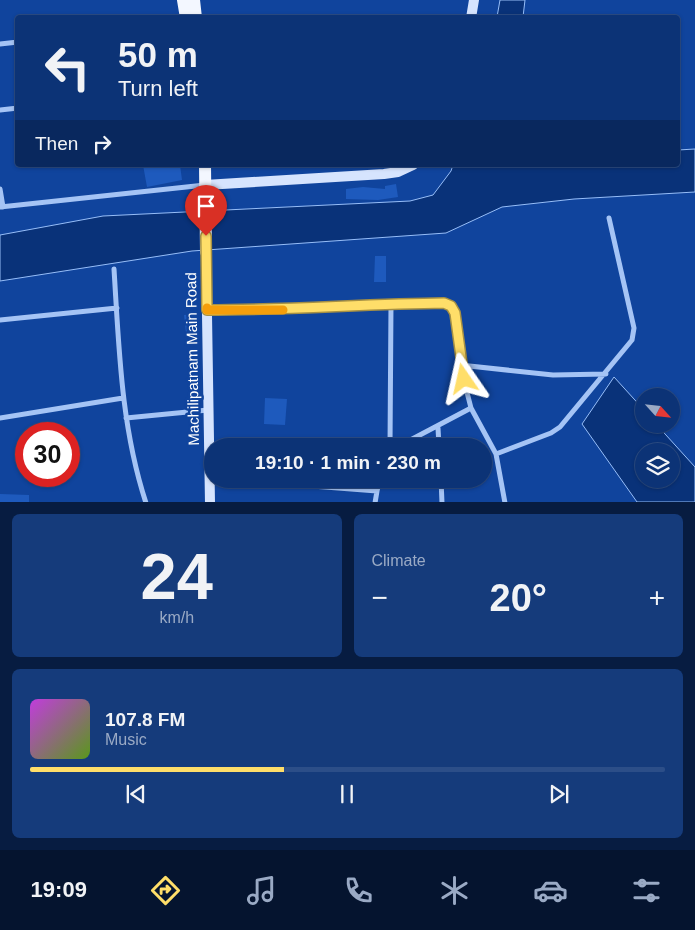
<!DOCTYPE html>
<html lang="en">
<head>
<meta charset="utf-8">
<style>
  body { margin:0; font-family:Helvetica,sans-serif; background:#153b7b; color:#f1f3f6; height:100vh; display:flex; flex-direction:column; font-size:19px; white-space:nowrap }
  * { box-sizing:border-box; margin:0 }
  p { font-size:16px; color:#9aaac5 }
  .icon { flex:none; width:28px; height:28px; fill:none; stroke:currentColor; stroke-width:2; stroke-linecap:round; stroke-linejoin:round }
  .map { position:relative; height:502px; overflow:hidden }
  .drawer { display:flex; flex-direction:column; gap:12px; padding:12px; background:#071c41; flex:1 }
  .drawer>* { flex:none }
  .banner { position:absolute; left:15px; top:15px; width:665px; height:152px; border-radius:5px; box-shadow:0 1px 4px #0004,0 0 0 1px #2c4e88; background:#0c3376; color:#f1f3f6; overflow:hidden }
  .needle { width:32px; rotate:117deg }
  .tools { position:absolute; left:635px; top:388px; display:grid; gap:10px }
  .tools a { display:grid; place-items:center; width:45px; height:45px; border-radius:50%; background:#0c3376; box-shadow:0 1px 4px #0004,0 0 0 1px #2c4e88; font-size:25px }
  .speed { position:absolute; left:15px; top:422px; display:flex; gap:10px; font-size:25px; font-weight:700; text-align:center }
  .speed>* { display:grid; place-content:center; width:65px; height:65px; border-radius:50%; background:#0c3376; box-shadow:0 1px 4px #0004,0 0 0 1px #2c4e88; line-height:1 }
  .speed .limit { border:8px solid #d22; background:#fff; color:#111 }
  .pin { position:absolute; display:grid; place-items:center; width:42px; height:42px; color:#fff; margin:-51px -21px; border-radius:50% 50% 50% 0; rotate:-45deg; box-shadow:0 0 5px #0007 }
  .pin .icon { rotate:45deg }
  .me { position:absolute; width:55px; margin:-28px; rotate:349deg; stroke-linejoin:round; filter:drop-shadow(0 0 4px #0008) }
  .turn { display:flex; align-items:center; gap:18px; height:105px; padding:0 20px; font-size:22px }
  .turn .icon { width:65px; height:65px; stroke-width:2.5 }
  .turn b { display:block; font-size:35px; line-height:42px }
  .then { display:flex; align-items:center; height:48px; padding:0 20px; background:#0003; gap:10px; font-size:19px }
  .big { font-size:38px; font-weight:700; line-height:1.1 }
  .drawer .widget { flex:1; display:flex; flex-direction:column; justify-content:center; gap:8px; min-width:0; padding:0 18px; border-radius:8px; background:#153b7b }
  .drawer .dial { align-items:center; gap:0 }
  .dial b { font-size:65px; line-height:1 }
  .song { display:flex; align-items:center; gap:15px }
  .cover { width:60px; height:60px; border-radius:8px; background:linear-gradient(135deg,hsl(290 70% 55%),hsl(90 70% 35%)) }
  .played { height:5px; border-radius:2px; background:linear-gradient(90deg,#ffde69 40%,#2c4e88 40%) }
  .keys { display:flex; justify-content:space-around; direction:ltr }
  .heat { display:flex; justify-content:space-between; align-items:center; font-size:28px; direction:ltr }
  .drawer .tiles { flex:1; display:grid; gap:12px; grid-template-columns:1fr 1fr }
  .widget:last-child { grid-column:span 2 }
  .trip { position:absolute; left:204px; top:438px; width:288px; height:50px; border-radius:25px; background:#0c3376; box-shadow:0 1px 4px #0004,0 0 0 1px #2c4e88; font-weight:700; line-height:50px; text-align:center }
  .dock { display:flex; height:80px; justify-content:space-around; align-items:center; background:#05142f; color:#9aaac5 }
  .dock .icon { width:35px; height:35px }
  .dock .active { color:#ffde69 }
  .dock b { font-size:22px; color:#f1f3f6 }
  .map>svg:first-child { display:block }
  .water { fill:#093279; stroke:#97bef8; fill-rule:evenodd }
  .building { fill:#1e5abd }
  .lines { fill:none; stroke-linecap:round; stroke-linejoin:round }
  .street { stroke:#a5c4f5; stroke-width:5 }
  .secondary { stroke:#d6e4fe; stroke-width:10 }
  .primary { stroke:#f3f7ff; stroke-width:12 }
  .route-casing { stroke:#a69044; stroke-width:12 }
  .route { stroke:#ffde69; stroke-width:9 }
  .slow { stroke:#f59e0b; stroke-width:9 }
  .labels { text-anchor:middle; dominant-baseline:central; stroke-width:5; stroke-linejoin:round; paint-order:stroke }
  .street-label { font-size:15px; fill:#fff; stroke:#10449d }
</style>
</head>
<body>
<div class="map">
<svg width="695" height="503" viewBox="0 0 695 503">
  <rect width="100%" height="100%" fill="#10449d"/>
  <path class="water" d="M500,0H525L523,17H497Z
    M695,149V192L574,199L502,207L446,233L192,251L0,281V235L103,216L410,201L433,195L451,171L453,165H678V150Z
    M614,377L644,410V424H656L695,467V502H637L582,424ZM644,451H671V479H644Z"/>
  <path class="building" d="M143,165H180L182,180L147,187Z
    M396,184L398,197L378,200L346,199V189L363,187L385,189V186Z
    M375,256H386V282H374Z
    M196,314L198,332L186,333L184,315Z
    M265,398L287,399L285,425L264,424Z
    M0,494L29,495V503H0Z"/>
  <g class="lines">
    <path class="street" d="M0,44L18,42
      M0,110L18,108
      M0,189L3,207
      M0,207L205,185
      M114,269C119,348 121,427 146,503
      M207,310C286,311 365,304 444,303L451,307L455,313L460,365L471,408L496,454L505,503
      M0,320L117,308
      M460,365L553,375L606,374
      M0,418L123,398
      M126,418L208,410
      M438,428L439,446
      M390,446L391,304
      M399,446L471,408
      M496,454L551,433L560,427L632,340L634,328L609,218
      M265,479L286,484L377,491L375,503
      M441,479L442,503
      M377,491L380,479"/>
    <path class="secondary" d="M471,18L474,0
      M205,185L384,174L398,172L413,165
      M206,252L210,503"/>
    <path class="primary" d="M183,0L186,18
      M194,0L196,18
      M205,165L206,252"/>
  </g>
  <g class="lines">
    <defs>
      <path id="route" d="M206,236L207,310C286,310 365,304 444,303L451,306L455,313L464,379"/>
    </defs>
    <use href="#route" class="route-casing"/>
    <use href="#route" class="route"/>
    <path class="slow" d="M207,308V310H283"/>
  </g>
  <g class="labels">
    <g class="street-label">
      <text transform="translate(192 359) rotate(-91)">Machilipatnam Main Road</text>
    </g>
  </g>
</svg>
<div class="tools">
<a><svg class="needle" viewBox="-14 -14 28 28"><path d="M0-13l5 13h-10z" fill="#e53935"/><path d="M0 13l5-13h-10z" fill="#9aaac5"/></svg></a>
<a><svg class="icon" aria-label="layers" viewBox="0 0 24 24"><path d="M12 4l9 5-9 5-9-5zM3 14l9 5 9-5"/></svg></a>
</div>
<div class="speed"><div class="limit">30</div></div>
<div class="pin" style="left:206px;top:236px;background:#d93025"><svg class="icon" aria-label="arrive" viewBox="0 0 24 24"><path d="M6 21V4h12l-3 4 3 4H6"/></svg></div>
<svg class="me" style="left:464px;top:379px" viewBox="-20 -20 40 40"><path d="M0-17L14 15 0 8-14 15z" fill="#ffde69" stroke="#fff" stroke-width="4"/></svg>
<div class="trip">19:10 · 1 min · 230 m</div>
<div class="banner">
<div class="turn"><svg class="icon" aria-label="left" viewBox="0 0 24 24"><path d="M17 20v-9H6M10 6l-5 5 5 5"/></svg><div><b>50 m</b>Turn left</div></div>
<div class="then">Then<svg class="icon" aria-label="right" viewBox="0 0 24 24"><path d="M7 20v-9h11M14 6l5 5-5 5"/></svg></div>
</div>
</div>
<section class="drawer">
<div class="tiles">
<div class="widget dial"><b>24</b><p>km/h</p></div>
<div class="widget"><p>Climate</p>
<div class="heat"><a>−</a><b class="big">20°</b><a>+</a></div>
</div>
<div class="widget">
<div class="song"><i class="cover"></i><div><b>107.8 FM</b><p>Music</p></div></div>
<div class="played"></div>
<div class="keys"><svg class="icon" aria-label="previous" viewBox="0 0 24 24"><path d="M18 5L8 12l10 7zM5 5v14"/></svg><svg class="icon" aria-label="pause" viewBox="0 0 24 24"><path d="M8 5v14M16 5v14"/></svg><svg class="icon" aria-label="next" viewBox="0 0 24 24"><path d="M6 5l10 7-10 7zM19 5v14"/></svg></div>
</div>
</div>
</section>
<nav class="dock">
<b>19:09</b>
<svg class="icon active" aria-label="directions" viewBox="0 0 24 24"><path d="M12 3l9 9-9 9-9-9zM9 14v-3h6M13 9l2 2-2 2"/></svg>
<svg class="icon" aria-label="music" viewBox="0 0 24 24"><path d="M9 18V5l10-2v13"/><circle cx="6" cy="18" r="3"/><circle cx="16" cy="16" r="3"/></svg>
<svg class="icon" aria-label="phone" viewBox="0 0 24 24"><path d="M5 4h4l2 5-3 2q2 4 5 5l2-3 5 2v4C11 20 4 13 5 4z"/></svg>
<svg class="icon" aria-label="climate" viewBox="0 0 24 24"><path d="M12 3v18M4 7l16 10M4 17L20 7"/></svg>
<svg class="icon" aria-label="car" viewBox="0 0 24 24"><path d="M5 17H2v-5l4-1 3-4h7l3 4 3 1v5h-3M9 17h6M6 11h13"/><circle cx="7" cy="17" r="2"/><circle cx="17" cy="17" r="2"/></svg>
<svg class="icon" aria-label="filters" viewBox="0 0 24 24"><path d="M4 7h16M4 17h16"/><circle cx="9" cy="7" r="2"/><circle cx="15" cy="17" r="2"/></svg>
</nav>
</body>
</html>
